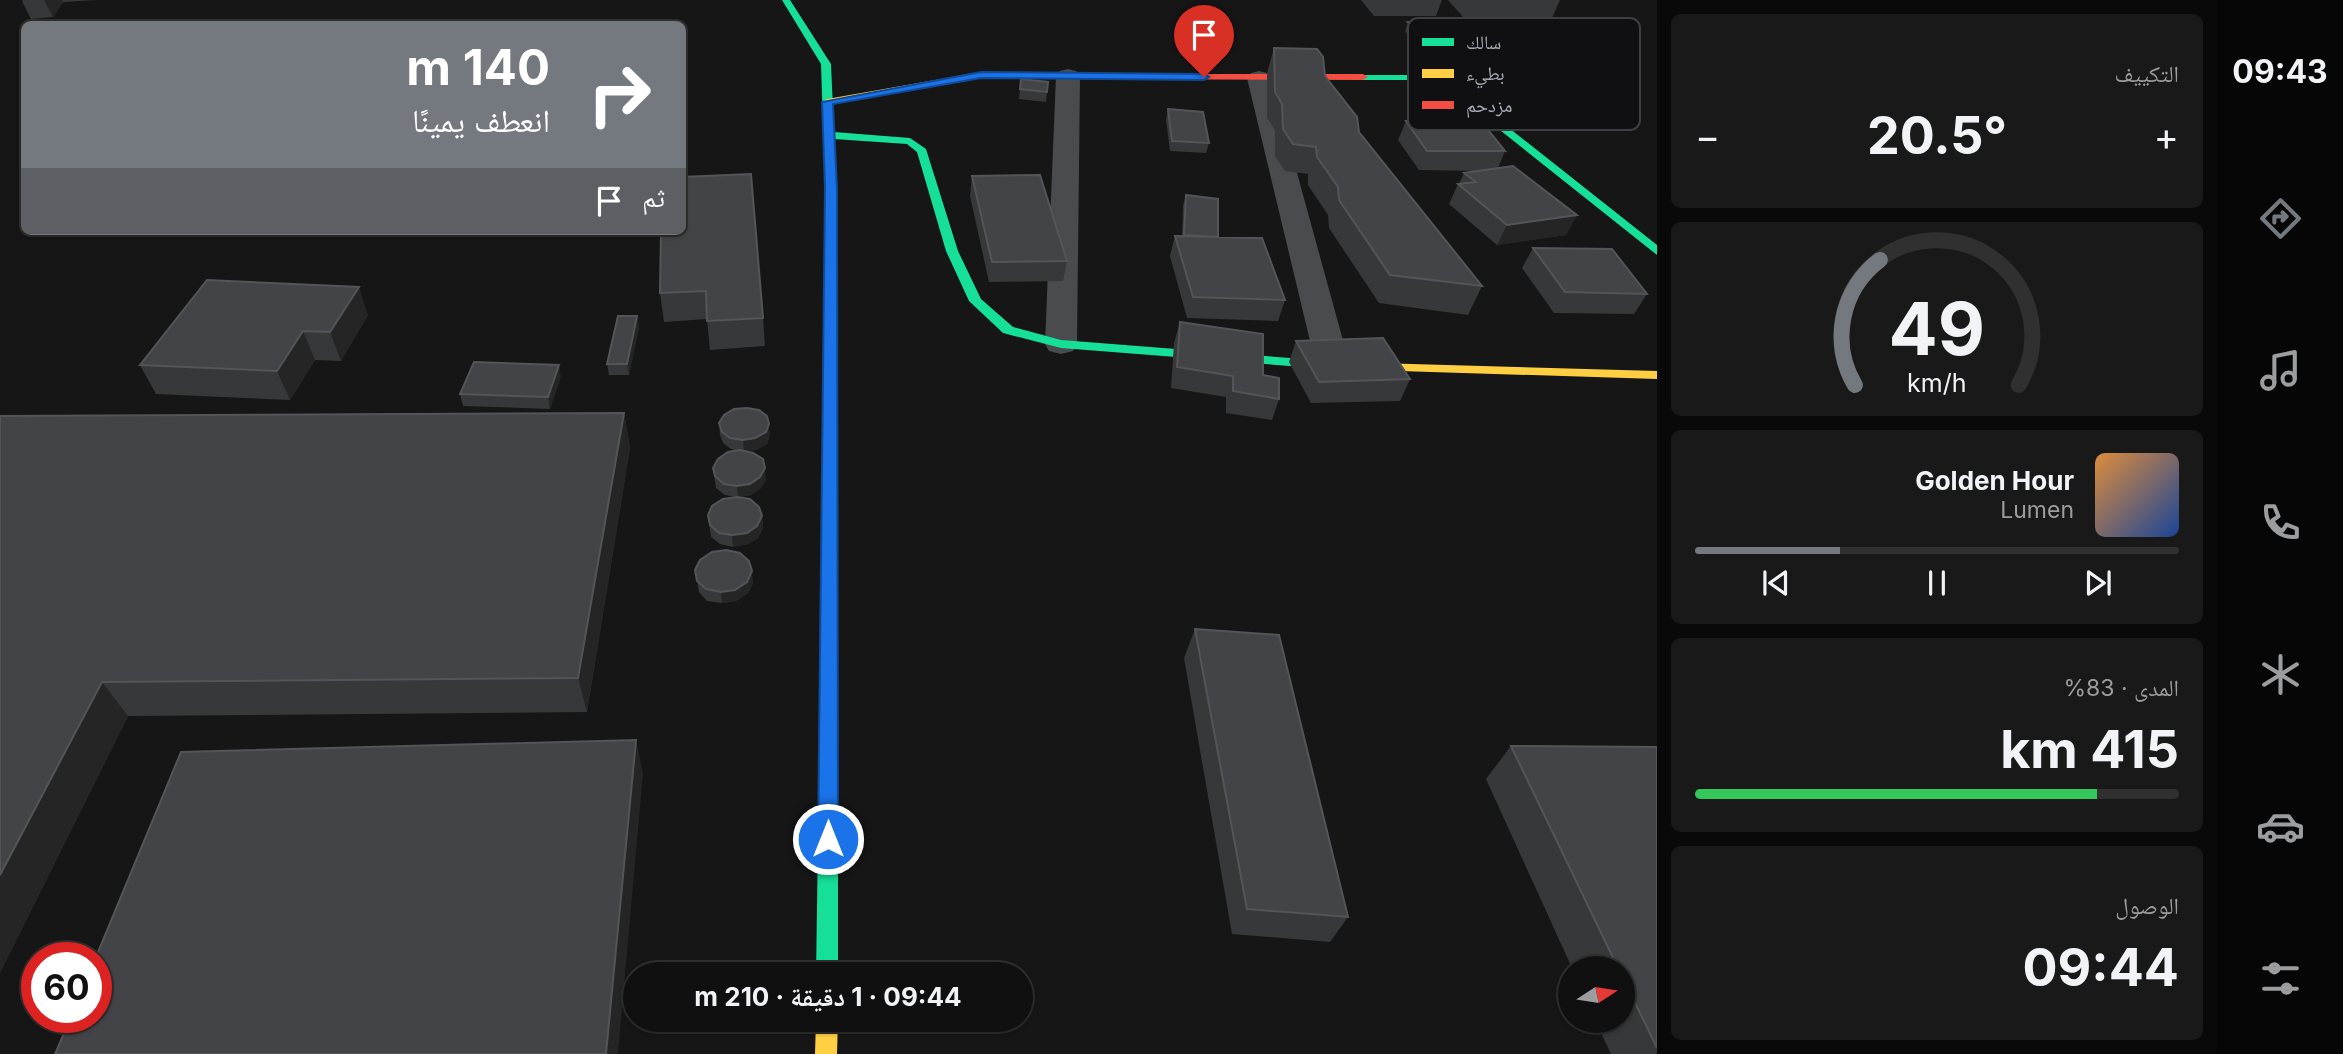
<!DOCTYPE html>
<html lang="ar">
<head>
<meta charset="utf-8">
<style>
  body { margin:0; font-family:Inter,"Noto Naskh Arabic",sans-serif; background:#191919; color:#f1f3f6; direction:rtl; height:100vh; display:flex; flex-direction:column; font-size:26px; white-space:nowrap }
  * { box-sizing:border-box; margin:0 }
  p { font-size:23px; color:#9c9d9f }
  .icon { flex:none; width:38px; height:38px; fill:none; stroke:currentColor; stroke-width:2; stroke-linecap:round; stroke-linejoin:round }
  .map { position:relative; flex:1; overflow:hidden; direction:ltr }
  .drawer { display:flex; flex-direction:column; gap:14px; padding:14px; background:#090909; width:560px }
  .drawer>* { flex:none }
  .guide { position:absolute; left:21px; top:21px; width:665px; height:214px; border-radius:10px; box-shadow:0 2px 5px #0004,0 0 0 2px #303030; direction:rtl; background:#74787f; color:#fff; overflow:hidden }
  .needle { width:46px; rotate:78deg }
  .tools { position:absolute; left:1558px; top:956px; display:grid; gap:14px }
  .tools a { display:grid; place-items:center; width:77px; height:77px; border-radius:50%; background:#101010; box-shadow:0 2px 5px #0004,0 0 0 2px #303030; font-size:35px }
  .speed { position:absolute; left:21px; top:942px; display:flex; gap:14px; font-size:35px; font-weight:700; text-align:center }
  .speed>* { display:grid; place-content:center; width:91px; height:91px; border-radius:50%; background:#101010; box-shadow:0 2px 5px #0004,0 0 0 2px #303030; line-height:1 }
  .speed .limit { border:10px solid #d22; background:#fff; color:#111 }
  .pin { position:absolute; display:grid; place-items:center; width:60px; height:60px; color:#fff; margin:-72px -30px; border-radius:50% 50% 50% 0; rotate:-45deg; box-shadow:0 0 7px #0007 }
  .pin .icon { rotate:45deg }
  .me { position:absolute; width:77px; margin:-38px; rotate:0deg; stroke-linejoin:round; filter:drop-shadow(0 0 5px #0008) }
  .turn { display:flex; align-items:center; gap:24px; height:147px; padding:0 21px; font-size:32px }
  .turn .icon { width:91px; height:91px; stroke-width:2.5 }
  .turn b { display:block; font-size:49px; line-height:60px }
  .then { display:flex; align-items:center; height:66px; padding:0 21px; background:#0003; gap:14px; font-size:26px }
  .big { font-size:52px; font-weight:700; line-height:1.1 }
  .drawer .widget { flex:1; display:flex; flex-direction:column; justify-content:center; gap:10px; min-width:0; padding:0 24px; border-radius:10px; background:#191919 }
  .drawer .dial { align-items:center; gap:0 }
  .dial svg { height:182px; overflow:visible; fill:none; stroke:#303030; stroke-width:7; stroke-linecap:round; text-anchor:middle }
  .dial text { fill:#f1f3f6; stroke:none }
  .song { display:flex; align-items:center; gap:21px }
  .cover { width:84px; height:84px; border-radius:10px; background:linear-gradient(135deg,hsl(30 70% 55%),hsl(220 70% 35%)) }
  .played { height:7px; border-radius:4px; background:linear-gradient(90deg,#74787f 30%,#303030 30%) }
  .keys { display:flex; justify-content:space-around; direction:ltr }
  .heat { display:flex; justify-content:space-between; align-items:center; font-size:38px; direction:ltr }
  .charge { height:10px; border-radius:5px; background:linear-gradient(90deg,#34c759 83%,#303030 0) }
  .trip { position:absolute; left:623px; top:962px; width:410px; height:70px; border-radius:35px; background:#101010; box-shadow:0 2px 5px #0004,0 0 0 2px #303030; font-weight:700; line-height:70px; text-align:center; direction:rtl }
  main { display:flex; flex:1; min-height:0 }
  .dock { display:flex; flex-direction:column; width:126px; justify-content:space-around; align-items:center; background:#060606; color:#9c9d9f }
  .dock .icon { width:49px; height:49px }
  .dock .current { color:#74787f }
  .dock b { font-size:32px; color:#f1f3f6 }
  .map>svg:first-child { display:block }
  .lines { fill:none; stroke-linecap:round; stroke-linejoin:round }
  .street { fill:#4a4b4f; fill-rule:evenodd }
  .fast { fill:#16e098; fill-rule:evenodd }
  .slow { fill:#ffcf43; fill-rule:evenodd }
  .jam { fill:#f24e42; fill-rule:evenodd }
  .wall { fill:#373839 }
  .shaded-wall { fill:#252526 }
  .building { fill:#434447; stroke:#535558; stroke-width:2 }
  .route { fill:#1a73e8; stroke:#114b97; stroke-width:2 }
  .key { fill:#101012; stroke:#3d3f44; stroke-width:2 }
  .key-label { font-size:19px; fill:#a7adb7 }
</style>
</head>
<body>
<main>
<nav class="dock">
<b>09:43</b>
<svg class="icon current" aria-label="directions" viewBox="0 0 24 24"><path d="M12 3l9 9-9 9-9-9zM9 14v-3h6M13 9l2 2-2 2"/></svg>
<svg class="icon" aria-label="music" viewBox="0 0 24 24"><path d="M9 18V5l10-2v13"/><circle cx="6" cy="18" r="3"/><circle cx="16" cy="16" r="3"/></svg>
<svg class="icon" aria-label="phone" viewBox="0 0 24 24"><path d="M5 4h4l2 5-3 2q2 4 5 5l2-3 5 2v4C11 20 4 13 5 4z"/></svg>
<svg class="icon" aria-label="climate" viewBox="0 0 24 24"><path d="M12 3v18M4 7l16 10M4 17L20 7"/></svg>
<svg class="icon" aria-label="car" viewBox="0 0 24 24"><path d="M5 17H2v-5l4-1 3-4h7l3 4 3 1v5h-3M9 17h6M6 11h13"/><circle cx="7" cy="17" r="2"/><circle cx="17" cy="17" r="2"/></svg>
<svg class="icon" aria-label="filters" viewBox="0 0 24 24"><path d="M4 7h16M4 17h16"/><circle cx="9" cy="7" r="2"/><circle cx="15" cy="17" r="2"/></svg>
</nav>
<section class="drawer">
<div class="widget"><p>التكييف</p>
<div class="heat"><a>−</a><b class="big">20.5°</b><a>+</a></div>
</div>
<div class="widget dial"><svg viewBox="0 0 100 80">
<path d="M14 69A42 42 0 1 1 86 69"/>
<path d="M14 69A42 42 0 0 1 25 14" stroke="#74787f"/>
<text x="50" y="56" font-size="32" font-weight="700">49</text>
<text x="50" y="72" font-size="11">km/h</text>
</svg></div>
<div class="widget">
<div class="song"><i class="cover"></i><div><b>Golden Hour</b><p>Lumen</p></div></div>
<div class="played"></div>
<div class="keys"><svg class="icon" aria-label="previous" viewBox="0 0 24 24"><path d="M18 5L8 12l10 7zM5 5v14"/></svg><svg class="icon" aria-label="pause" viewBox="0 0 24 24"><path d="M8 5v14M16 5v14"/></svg><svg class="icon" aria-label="next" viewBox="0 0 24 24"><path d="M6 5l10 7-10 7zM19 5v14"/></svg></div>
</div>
<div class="widget"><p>المدى · 83%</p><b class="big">415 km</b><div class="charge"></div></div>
<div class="widget"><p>الوصول</p><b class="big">09:44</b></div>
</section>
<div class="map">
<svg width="1657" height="1054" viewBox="0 0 1657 1054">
  <rect width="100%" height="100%" fill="#161616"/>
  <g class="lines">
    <path class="street" d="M1068,69L1076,71L1080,76L1077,344L1073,351L1061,354L1049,351L1045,344L1056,76L1060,71Z
      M1259,71L1267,73L1271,78L1350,366L1345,373L1333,376L1321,373L1316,366L1247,78L1251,73Z"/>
    <path class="fast" d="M782,0H790L831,64L834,132L910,138L926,149L958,251L981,299L1013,327L1061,340L1341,362L1348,366L1341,370L1061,348L1003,333L969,301L946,251L917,152L907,144L834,139L837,189V561L835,565H823L821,561L825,189L821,64Z
      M1360,75H1442L1657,245V255L1437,80H1363L1358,77Z
      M828,832L835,835L838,841V975H816L818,841L821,835Z"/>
    <path class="slow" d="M981,72L1102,73L1107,76L1102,79L981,78L827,105L822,102L827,99Z
      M1341,362L1657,371V379L1336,369L1334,366L1336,363Z
      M829,555L835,557L837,561L838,841L835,847L828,850L821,847L818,841L821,561L823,557Z
      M816,1020H838L837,1054H815Z"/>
    <path class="jam" d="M1099,74H1363L1368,77L1363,80L1102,79L1097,76Z"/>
  </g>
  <path class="wall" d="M23,0H96L63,2L53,17L31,19L22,1Z
    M1361,0H1442L1436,16H1374Z
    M1448,0H1560L1552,18L1463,17Z
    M1408,22L1460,42L1429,47L1405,32Z
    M1274,48L1325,76L1359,132L1482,286L1468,315L1379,303L1329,228L1328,215L1308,185V174L1285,171L1275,156V130L1267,118V73Z
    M1533,53L1616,91L1606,110H1538L1525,94L1531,79L1525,72Z
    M1021,79L1048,82L1046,102L1019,99Z
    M1168,109L1209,143L1206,153L1170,151L1166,120Z
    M1406,121L1505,151L1498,168L1577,215L1566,235L1497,245L1449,204L1458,184H1459L1464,173L1480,171L1419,170L1398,140Z
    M972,176L1067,261L1063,281L989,282L970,196Z
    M1186,195L1218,237L1285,300L1278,321L1187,318L1170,256L1175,236H1182L1183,206Z
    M661,231L763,318L765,346L710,350L707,319L664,322L660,293Z
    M1533,248L1647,294L1634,314L1554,313L1522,268Z
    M368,315L341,361L315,360L290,400L156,394L140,365Z
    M637,316L639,327L629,375H609L607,364Z
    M1180,322L1263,375L1279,399L1272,420L1226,413V397L1171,388L1174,343Z
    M1296,341L1410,379L1400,401L1311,403L1289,362Z
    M561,376L550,409L463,406L460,394Z
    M624,413L630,448L587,712L128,716L0,973V416Z
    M719,423L770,435L767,444L756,450L746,451L766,480L761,488L751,495L738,497L762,516L763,528L758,538L748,544L733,547L720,544L711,537L708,515L737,497L725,495L716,488L713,468L738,451L731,449L723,443L720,435Z
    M695,570L753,583L748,593L736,601L722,603L707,601L699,592Z
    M1195,629L1348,917L1330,942L1232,934L1184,658Z
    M1511,746L1657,747V1054H1611L1595,1020H1622V968H1572L1486,779Z"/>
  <path class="shaded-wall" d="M44,0H62L63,2L53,17Z
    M1464,32L1460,42L1429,47L1433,37Z
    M1577,215L1566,235L1497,245L1507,225Z
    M359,287L368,315L341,361L330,332Z
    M637,316L639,327L629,375L627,364Z
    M303,331L315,360L290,400L277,371Z
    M559,365L561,376L550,409L548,397Z
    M624,413L630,448L587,712L578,678Z
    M769,424L770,435L767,444L756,450L744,452L743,440Z
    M765,468L766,480L761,488L751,495L738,497L737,486Z
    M762,516L763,528L758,538L748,544L733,547L732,535Z
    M752,571L753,583L748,593L736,601L722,603L721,592Z
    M102,682L128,716L0,973V875Z
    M636,740L643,773L618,1054H606Z"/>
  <path class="building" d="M1439,18L1464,32L1433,37L1408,22Z
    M1274,48L1317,49L1323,57L1325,76L1357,117L1359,132L1482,286L1390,275L1339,200L1338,187L1317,157L1316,147L1293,144L1283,129L1282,104L1275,92Z
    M1021,79L1048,82L1047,92L1020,89Z
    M1168,109L1203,112L1209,143L1172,141Z
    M1406,121H1481L1505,151H1427Z
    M1513,166L1577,215L1507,225L1458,184L1476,182L1464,173Z
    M751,174L763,318L707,321L706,291L660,293L661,231H682V177Z
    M1040,175L1067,261L992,262L972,176Z
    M1186,195L1218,199V237L1184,235Z
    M1175,236L1262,238L1285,300L1193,297Z
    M1533,248L1612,249L1647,294L1565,292Z
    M207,280L359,287L330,332L303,331L277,371L140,365Z
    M618,316H637L627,364H607Z
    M1180,322L1263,334V375L1279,378V399L1233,391V376L1177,367Z
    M1383,338L1410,379L1319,382L1296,341Z
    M474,362L559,365L548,397L460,394Z
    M747,408L759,410L767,416L769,424L766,432L755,438L743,440L730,438L722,432L719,423L724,415L734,409Z
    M624,413L578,678L102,682L0,875V416Z
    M740,450L753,453L763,459L765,468L760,477L750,484L737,486L724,484L715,476L713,468L718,459L728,452Z
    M737,497L750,499L759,507L762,516L757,526L747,533L732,535L719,533L710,525L708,515L712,506L723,499Z
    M726,550L740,553L749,561L752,571L747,582L735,590L721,592L706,589L697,581L695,570L700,560L712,552Z
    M1195,629L1279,635L1348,917L1247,909Z
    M636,740L606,1054H55L71,1017H96V957L181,752Z
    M1511,746L1657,747V1048L1622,976V968H1618Z"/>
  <path class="route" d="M981,72L1204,74L1209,77L1204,80L981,78L833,104L837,188L838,839L835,846L828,848L820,846L818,839L825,188L822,102Z"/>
  <rect x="1408" y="18" width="232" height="112" rx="10" class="key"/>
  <rect x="1422" y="38" width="32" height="8" fill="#16e098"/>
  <rect x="1422" y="69" width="32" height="9" fill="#ffcf43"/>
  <rect x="1422" y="101" width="32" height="8" fill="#f24e42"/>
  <g class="key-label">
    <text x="1466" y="49">سالك</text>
    <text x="1466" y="80">بطيء</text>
    <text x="1466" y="112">مزدحم</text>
  </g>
</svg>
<div class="tools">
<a><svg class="needle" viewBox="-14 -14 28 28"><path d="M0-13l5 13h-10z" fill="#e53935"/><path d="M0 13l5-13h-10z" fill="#9c9d9f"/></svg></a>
</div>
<div class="speed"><div class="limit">60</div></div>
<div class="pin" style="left:1204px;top:77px;background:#d93025"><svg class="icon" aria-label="arrive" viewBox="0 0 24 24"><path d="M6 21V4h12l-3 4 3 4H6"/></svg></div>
<svg class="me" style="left:828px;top:839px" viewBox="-20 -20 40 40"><circle r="17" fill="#1a73e8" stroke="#fff" stroke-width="3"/><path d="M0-11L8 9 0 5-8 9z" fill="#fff"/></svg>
<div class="trip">09:44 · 1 دقيقة · 210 m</div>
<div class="guide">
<div class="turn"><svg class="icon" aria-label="right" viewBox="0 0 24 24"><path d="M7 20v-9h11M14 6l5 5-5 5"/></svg><div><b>140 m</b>انعطف يمينًا</div></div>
<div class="then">ثم<svg class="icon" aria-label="arrive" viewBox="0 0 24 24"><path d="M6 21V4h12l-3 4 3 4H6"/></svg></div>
</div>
</div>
</main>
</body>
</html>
